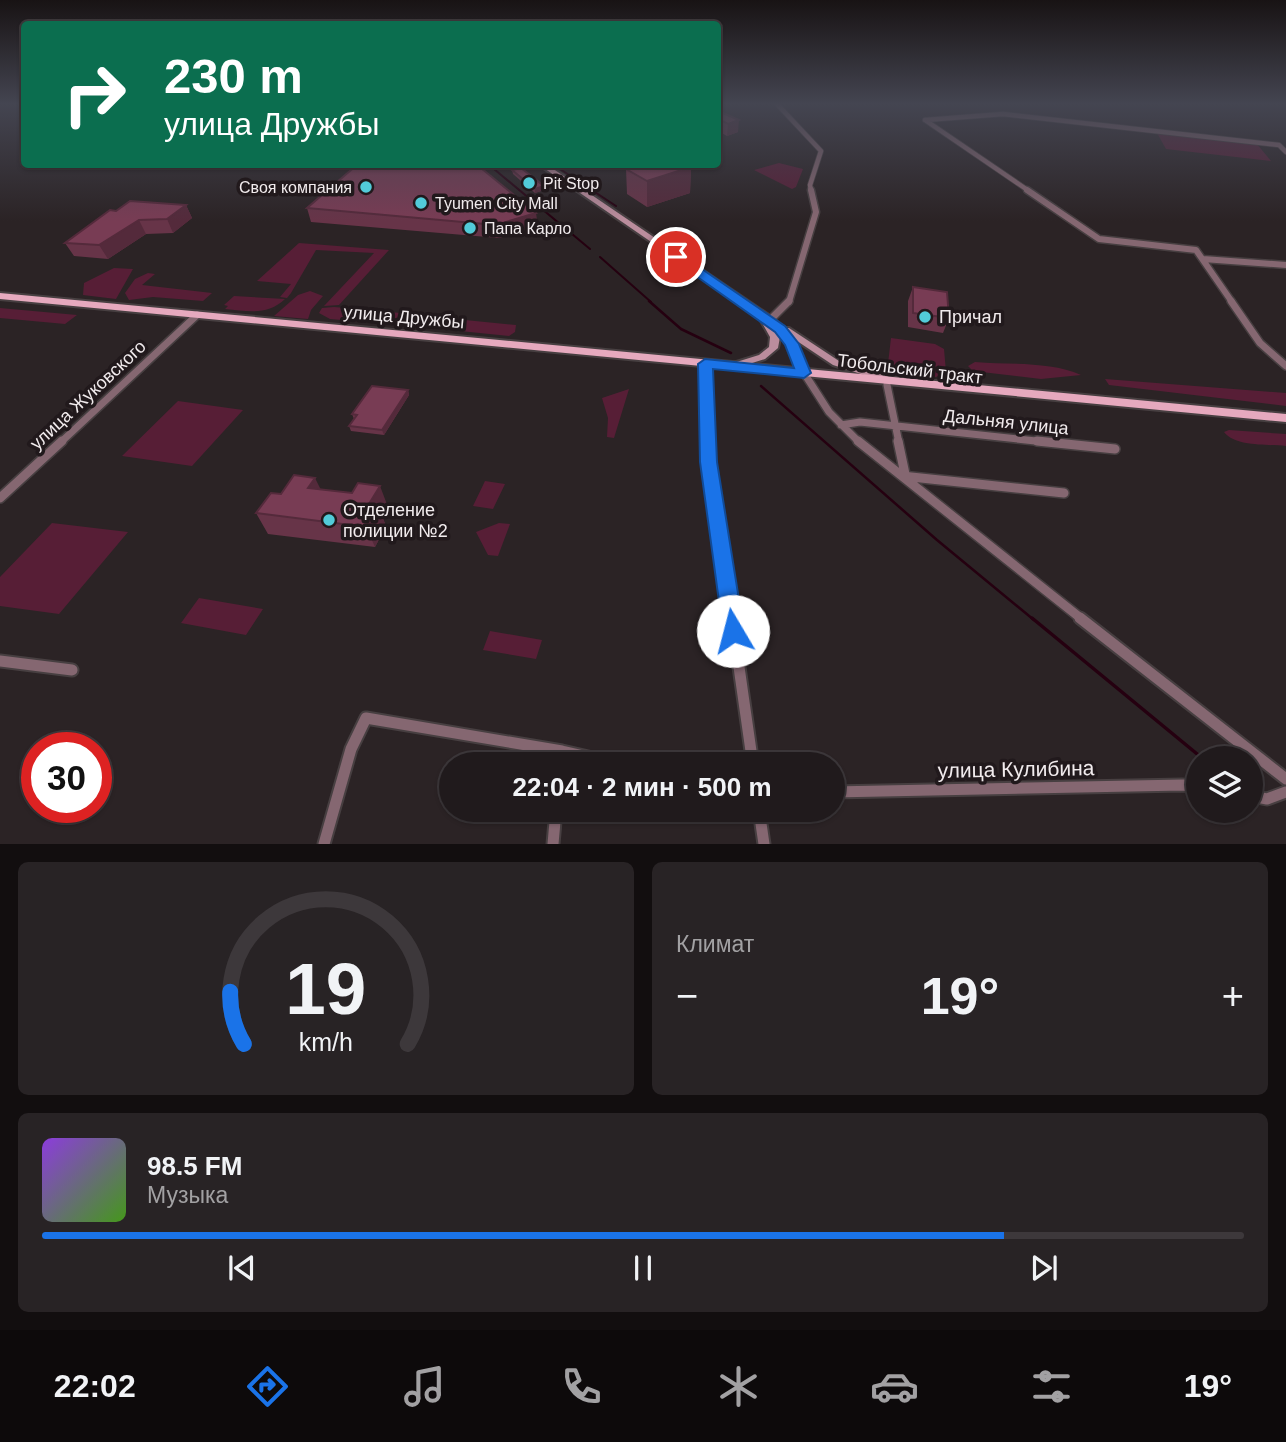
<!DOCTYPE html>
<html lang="ru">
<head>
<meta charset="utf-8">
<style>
  body { margin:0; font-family:Arial,sans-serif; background:#282325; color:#f1f3f6; height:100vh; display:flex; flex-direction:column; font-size:26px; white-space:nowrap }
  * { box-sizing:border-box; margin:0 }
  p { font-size:23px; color:#a2a1a3 }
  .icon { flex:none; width:38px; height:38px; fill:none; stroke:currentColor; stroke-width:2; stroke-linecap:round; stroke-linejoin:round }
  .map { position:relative; height:844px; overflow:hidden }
  .side { display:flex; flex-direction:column; gap:18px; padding:18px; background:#120e0f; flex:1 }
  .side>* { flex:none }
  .hud { position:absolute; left:21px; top:21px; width:700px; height:147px; border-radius:7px; box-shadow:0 2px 5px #0004,0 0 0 2px #3d383b; background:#0b6e4f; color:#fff; overflow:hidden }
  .controls { position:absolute; left:1186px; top:746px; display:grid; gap:14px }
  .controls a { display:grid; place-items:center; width:77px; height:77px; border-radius:50%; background:#201a1c; box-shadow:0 2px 5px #0004,0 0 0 2px #3d383b; font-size:35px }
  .speed { position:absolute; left:21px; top:732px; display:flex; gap:14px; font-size:35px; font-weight:700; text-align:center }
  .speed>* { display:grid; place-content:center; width:91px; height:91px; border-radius:50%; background:#201a1c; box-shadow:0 2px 5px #0004,0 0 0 2px #3d383b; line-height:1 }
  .speed .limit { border:10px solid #d22; background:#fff; color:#111 }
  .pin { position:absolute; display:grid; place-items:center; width:60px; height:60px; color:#fff; margin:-30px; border:4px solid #fff; border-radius:50%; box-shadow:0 2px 7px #0007 }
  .me { position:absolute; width:77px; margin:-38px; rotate:352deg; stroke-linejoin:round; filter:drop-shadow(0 0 5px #0008) }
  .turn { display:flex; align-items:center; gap:24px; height:147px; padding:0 28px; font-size:32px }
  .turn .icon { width:91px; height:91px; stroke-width:2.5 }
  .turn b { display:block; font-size:49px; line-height:60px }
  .big { font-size:52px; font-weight:600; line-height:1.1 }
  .side .widget { flex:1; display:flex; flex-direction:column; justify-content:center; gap:10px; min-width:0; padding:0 24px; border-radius:10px; background:#282325 }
  .side .dial { align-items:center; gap:0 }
  .dial svg { height:182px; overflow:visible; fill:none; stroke:#3d383b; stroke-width:7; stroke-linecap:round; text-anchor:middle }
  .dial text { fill:#f1f3f6; stroke:none }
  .song { display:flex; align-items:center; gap:21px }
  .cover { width:84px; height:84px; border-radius:10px; background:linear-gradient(135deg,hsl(270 70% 55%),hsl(100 70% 35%)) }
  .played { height:7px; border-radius:4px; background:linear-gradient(90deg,#1a73e8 80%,#3d383b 80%) }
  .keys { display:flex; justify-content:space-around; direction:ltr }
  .heat { display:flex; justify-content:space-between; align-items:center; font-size:38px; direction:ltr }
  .side .tiles { flex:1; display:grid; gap:18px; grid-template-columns:1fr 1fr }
  .widget:last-child { grid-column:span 2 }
  .trip { position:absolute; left:439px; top:752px; width:406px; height:70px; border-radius:35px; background:#201a1c; box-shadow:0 2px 5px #0004,0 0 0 2px #3d383b; font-weight:600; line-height:70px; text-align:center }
  .menu { display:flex; height:112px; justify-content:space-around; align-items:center; background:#0d0a0b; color:#a2a1a3 }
  .menu .icon { width:49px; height:49px }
  .menu .active { color:#1a73e8 }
  .menu b { font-size:32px; color:#f1f3f6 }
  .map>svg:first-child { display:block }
  .green { fill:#571e36 }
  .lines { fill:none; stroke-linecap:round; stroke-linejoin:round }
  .stream-far2 { stroke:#250010; stroke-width:2 }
  .stream-far1 { stroke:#250010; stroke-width:2.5 }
  .stream { stroke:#250010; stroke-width:3.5 }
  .minor-far4-casing { stroke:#473f41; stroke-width:6 }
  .minor-far3-casing { stroke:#473f41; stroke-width:9 }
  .minor-far2-casing { stroke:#473f41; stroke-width:10 }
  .minor-far1-casing { stroke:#473f41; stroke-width:12 }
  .minor-casing { stroke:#473f41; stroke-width:15 }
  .secondary-casing { stroke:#473f41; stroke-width:4 }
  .primary-casing { stroke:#473f41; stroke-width:4 }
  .minor-far4 { stroke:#856771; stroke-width:4.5 }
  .minor-far3 { stroke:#856771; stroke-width:6 }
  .minor-far2 { stroke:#856771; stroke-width:7 }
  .minor-far1 { stroke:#856771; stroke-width:9 }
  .minor { stroke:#856771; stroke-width:11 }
  .secondary { fill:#bb8d9d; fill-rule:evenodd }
  .primary { fill:#e6a9be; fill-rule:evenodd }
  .wall { fill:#673448 }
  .shaded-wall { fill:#542a3b }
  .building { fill:#783c54; stroke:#542a3b; stroke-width:2 }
  .route { fill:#1a73e8; stroke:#114b97; stroke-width:2 }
  .poi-dot { fill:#52cbd9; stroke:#21191c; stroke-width:2.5 }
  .labels { text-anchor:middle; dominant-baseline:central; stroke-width:7; stroke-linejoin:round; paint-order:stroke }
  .far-poi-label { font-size:16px; fill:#f1ebed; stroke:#21191c; text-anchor:start }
  .street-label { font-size:18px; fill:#f1ebed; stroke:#21191c }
  .poi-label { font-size:18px; fill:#f1ebed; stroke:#21191c; text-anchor:start }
  .near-street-label { font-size:21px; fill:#f1ebed; stroke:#21191c }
</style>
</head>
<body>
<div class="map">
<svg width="1286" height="844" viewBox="0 0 1286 844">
  <rect width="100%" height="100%" fill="#2b2325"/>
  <path class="green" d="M1157,133L1257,144L1271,161L1166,149Z
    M779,163L803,169L796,187L792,189L754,170Z
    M299,243L389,250L339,305L324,306L374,253L316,250L291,293L287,298L280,297L291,284L257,281Z
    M114,268L133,269L116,299L83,295L84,283Z
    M148,273L155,274L142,285L212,293L203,301L153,297L129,300L125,293L135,279Z
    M310,291L323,296L311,310L308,319L274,316L298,295Z
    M234,296L285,299C267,316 248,311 225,309L228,306L224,305Z
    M334,307L445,317L447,322L435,328L330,319L319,313L322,308Z
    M0,308L77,315L65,324L0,318Z
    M465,320L516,325L515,332L509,336L460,331L456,327L458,322Z
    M891,338L935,344L944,349L946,372L936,377L887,372Z
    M975,362C1009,365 1050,361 1081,375L1041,379L973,371L968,366Z
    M1105,379L1286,393V406L1109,385Z
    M629,389L614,438L607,437L608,418L602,398Z
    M178,401L243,410L192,466L122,456Z
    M1229,430L1286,434V446C1269,444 1235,447 1224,432Z
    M485,481L505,484L493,509L473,506Z
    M52,523L128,532L59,614L0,606V577Z
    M499,523L510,524L498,556L488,555L476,532Z
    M199,598L263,609L246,635L181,623Z
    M490,631L542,640L536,659L483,650Z"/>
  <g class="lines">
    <path class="stream-far2" d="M488,164L590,249
      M557,167L616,206
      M600,257L651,302"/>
    <path class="stream-far1" d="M649,301L681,329L731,353
      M761,386L937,540L1034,620"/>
    <path class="stream" d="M1032,618L1202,758"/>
    <defs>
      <path id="minor-far4" d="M776,103L821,151L810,185L811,191
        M925,120L1029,191
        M925,120L1003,114L1279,145L1286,152"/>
      <path id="minor-far3" d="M1027,190L1099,239L1196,250L1232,302
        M1203,259L1286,265
        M789,302L816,212L811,190"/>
      <path id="minor-far2" d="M1231,301L1260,343L1286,366
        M770,320L789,301
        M705,364L708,443
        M804,373L829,412L860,443
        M887,385L899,443
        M841,425L860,422L1054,443
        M60,443L197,315"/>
      <path id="minor-far1" d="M708,441L732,620
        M858,441L1083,620
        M898,441L905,474
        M1037,441L1115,449
        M902,476L1064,493
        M0,498L62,441"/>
      <path id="minor" d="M732,618L753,765
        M1080,618L1286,779
        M0,661L72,670
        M561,765L562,751
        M833,792L1183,785L1199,788
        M1251,796L1267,799L1286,792
        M759,810L764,844
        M324,844L351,749L366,718L562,751L623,765
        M553,844L556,810"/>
      <path id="secondary" d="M538,164H546L773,318L783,328H789L839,361L889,377L891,379L886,382L833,365L794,339L809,373L807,375H801L785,340L776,331L780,337L778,348L765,359L733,369L730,368L728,366L730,364L759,355L769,347L770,337L761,321L763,319Z"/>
      <path id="primary" d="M0,293L1286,414V422L0,299Z"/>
    </defs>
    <use href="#minor-far4" class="minor-far4-casing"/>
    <use href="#minor-far3" class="minor-far3-casing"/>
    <use href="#minor-far2" class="minor-far2-casing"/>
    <use href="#minor-far1" class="minor-far1-casing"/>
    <use href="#minor" class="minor-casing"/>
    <use href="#secondary" class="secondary-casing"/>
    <use href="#primary" class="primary-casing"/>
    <use href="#minor-far4" class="minor-far4"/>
    <use href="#minor-far3" class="minor-far3"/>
    <use href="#minor-far2" class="minor-far2"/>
    <use href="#minor-far1" class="minor-far1"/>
    <use href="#minor" class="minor"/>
    <use href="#secondary" class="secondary"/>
    <use href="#primary" class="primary"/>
  </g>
  <path class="wall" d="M718,106V111L738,132L727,136L718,131Z
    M691,167L690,193L647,207L627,194L626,169Z
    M512,170L544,190L535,193L513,174Z
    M186,205L192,218L173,233L146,234L108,259L74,256L65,243L116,211Z
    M307,208L538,226L499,238L311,222Z
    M913,287L949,318L943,333L908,327V301Z
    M408,390L409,395L384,435L351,431L349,426L354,419L352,414Z
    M321,490L388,507L382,516L386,526L375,547L268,534L256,513L281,494Z"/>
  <path class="shaded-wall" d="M739,120L738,132L727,136L728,124Z
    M691,167L690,193L647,207V181Z
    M544,186V190L535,193V189Z
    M186,205L192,218L173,233L167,219Z
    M536,213L538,226L499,238L496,225Z
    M139,220L146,234L108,259L99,245Z
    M408,390L409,395L384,435L382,430Z
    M315,478L325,498L308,488Z
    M380,486L388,507L382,516L386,526L375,547L366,527L369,504Z"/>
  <path class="building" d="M718,111L739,120L728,124L718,119Z
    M358,164H476L536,213L496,225L307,208Z
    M640,164H686L691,167L647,181L626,169Z
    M521,168L544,186L535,189L512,170Z
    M130,201L186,205L167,219L139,220L99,245L65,243L110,210L116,211Z
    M913,287L947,292L949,318L913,313Z
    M372,386L408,390L382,430L349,426L357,415L352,414Z
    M294,475L315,478L308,488L352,493L358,483L380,486L369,504L378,505L366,527L256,513L271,493L281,494Z"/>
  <linearGradient id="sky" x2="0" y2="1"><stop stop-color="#181314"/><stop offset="0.47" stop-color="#444551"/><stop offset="1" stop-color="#444551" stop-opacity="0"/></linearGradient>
  <rect width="1286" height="221" fill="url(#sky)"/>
  <path class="route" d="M672,254H680L785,326L799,344L811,373L804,378L713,369L717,462L744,631L741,638L733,640L726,638L723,631L700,462L698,364L705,359L794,368L785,345L775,332L672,259Z"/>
  <g class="poi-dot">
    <circle cx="529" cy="183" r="7"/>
    <circle cx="366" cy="187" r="7"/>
    <circle cx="421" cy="203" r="7"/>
    <circle cx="470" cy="228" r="7"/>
    <circle cx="925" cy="317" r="7"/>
    <circle cx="329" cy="520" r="7"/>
  </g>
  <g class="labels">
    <g class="far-poi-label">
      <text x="543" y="183">Pit Stop</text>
      <text x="352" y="187" text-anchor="end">Своя компания</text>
      <text x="435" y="203">Tyumen City Mall</text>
      <text x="484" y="228">Папа Карло</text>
    </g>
    <g class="street-label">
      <text transform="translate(404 317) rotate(5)">улица Дружбы</text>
      <text transform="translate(910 369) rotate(7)">Тобольский тракт</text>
      <text transform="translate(88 395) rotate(-43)">улица Жуковского</text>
      <text transform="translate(1006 422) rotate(6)">Дальняя улица</text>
    </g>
    <g class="poi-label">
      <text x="939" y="317">Причал</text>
      <text x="343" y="510">Отделение<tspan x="343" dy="21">полиции №2</tspan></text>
    </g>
    <g class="near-street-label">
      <text transform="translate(1016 769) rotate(-1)">улица Кулибина</text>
    </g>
  </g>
</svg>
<div class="controls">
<a><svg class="icon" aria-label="layers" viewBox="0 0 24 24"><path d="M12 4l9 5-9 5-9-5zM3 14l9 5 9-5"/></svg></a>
</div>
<div class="speed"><div class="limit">30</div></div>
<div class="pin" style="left:676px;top:257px;background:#d93025"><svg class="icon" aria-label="arrive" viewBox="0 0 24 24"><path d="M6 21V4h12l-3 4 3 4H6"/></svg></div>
<svg class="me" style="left:733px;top:631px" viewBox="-20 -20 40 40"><circle r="19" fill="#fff"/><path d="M0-13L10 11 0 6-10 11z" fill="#1a73e8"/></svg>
<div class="trip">22:04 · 2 мин · 500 m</div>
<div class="hud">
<div class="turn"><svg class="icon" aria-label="right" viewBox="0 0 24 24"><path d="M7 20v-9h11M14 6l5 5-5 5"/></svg><div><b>230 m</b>улица Дружбы</div></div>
</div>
</div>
<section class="side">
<div class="tiles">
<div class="widget dial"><svg viewBox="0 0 100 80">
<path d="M14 69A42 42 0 1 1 86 69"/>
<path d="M14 69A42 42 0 0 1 8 46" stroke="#1a73e8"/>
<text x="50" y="56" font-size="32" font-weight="700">19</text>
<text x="50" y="72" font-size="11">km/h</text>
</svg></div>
<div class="widget"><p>Климат</p>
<div class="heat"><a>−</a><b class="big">19°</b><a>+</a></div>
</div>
<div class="widget">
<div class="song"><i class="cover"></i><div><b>98.5 FM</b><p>Музыка</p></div></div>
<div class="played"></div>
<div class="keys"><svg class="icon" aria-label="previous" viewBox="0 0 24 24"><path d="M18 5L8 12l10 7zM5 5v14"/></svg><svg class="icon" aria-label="pause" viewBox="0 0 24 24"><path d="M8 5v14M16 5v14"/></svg><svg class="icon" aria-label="next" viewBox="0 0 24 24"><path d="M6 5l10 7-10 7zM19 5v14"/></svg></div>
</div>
</div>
</section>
<nav class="menu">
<b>22:02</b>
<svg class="icon active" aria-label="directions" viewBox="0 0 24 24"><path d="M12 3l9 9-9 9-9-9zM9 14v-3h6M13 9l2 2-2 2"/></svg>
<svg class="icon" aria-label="music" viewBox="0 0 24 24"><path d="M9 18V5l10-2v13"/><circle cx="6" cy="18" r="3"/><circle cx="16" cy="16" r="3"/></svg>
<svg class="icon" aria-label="phone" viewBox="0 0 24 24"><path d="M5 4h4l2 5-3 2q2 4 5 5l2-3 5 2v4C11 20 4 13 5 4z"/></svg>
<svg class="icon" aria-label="climate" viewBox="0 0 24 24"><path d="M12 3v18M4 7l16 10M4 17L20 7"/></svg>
<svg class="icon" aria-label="car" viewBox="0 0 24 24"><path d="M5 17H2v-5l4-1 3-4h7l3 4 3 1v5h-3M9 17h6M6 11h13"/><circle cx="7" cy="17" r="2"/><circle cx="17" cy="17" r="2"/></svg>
<svg class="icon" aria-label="filters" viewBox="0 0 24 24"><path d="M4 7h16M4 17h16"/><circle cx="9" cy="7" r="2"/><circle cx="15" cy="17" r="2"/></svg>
<b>19°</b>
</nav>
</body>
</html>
